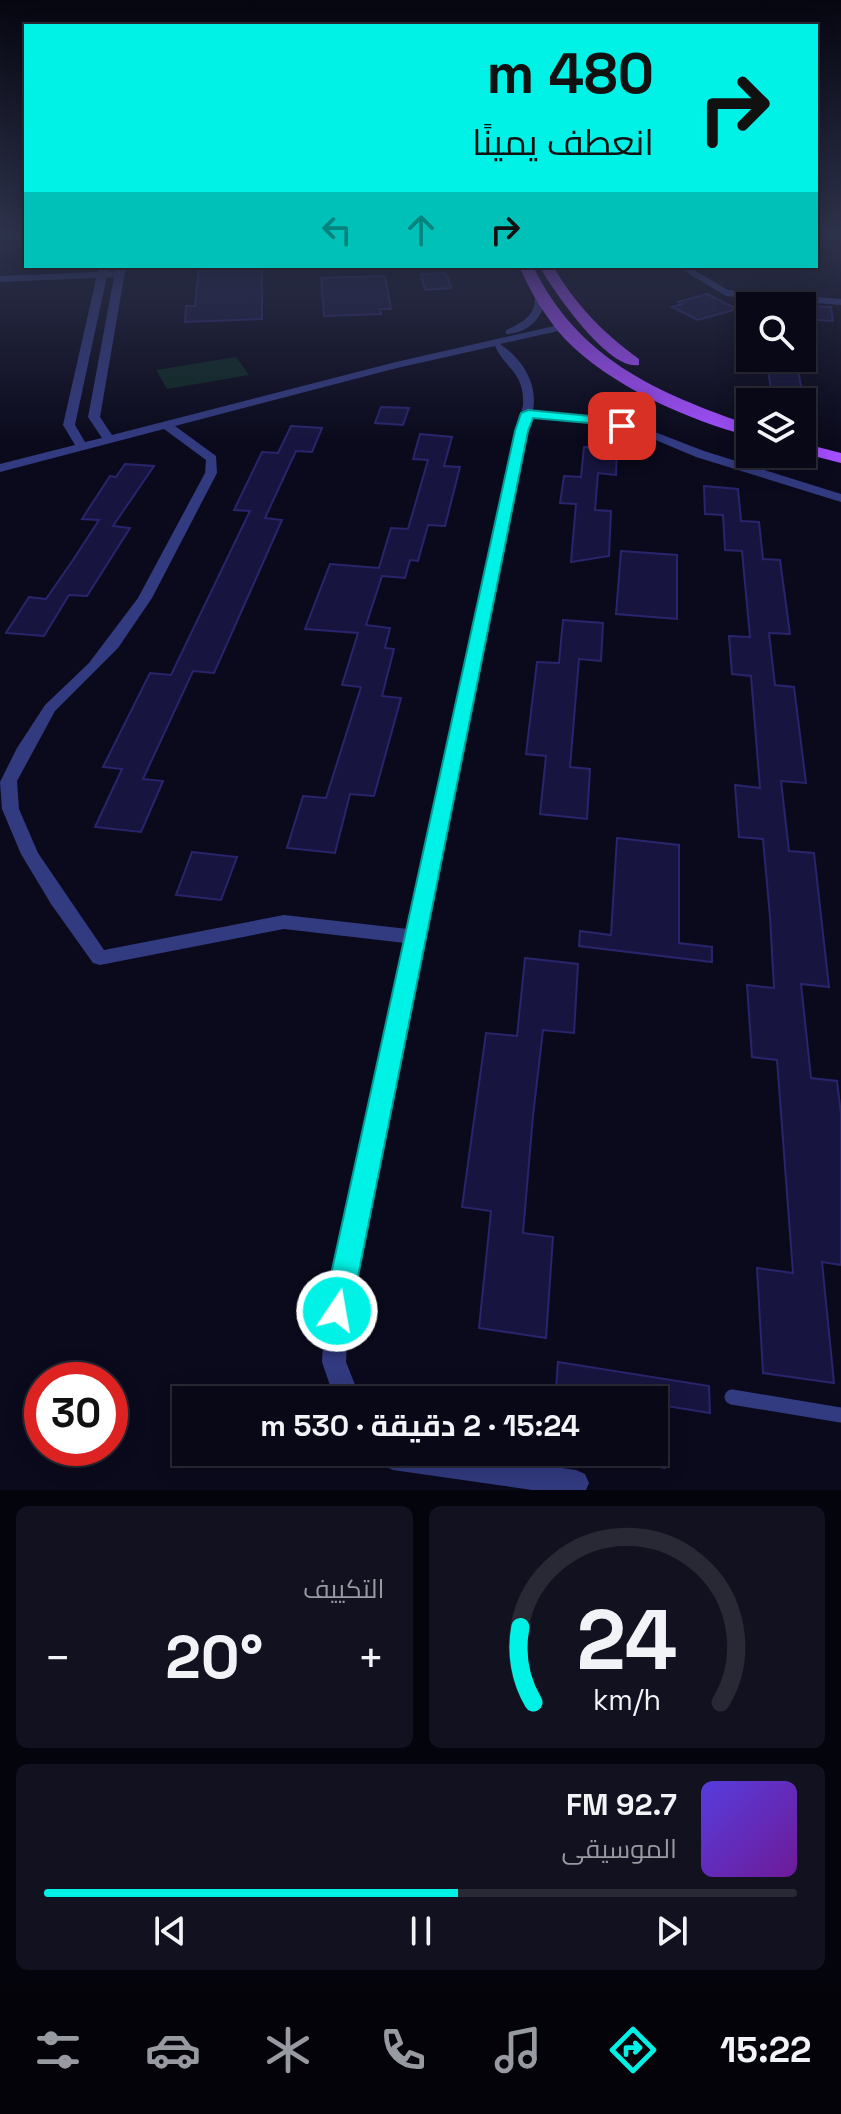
<!DOCTYPE html>
<html lang="ar">
<head>
<meta charset="utf-8">
<style>
  body { margin:0; font-family:"Space Grotesk",Cairo,sans-serif; background:#11111f; color:#f1f3f6; direction:rtl; height:100vh; display:flex; flex-direction:column; font-size:30px; white-space:nowrap }
  * { box-sizing:border-box; margin:0 }
  p { font-size:26px; color:#989aa1 }
  .icon { flex:none; width:44px; height:44px; fill:none; stroke:currentColor; stroke-width:2; stroke-linecap:round; stroke-linejoin:round }
  .map { position:relative; height:1490px; overflow:hidden; direction:ltr }
  .details { display:flex; flex-direction:column; gap:16px; padding:16px; background:#04040c; flex:1 }
  .details>* { flex:none }
  .guide { position:absolute; left:24px; top:24px; width:794px; height:244px; border-radius:0px; box-shadow:0 4px 20px #0003,0 0 0 2px #292935; direction:rtl; background:#00f2e6; color:#111; overflow:hidden }
  .fabs { position:absolute; left:736px; top:292px; display:grid; gap:16px }
  .fabs a { display:grid; place-items:center; width:80px; height:80px; border-radius:0px; background:#080816; box-shadow:0 4px 20px #0003,0 0 0 2px #292935; font-size:40px }
  .speed { position:absolute; left:24px; top:1362px; display:flex; gap:16px; font-size:40px; font-weight:700; text-align:center }
  .speed>* { display:grid; place-content:center; width:104px; height:104px; border-radius:50%; background:#080816; box-shadow:0 4px 20px #0003,0 0 0 2px #292935; line-height:1 }
  .speed .limit { border:12px solid #d22; background:#fff; color:#111 }
  .pin { position:absolute; display:grid; place-items:center; width:68px; height:68px; color:#fff; margin:-34px; border-radius:16px; box-shadow:0 4px 12px #0006 }
  .me { position:absolute; width:88px; margin:-44px; rotate:12deg; stroke-linejoin:round; filter:drop-shadow(0 0 6px #0008) }
  .turn { display:flex; align-items:center; gap:28px; height:168px; padding:0 32px; font-size:36px }
  .turn .icon { width:104px; height:104px; stroke-width:2.5 }
  .turn b { display:block; font-size:56px; line-height:68px }
  .lanes { display:flex; align-items:center; height:76px; padding:0 32px; background:#0003; justify-content:center; gap:40px; direction:ltr }
  .lanes .off { opacity:.35 }
  .big { font-size:60px; font-weight:700; line-height:1.1 }
  .details .widget { flex:1; display:flex; flex-direction:column; justify-content:center; gap:12px; min-width:0; padding:0 28px; border-radius:12px; background:#11111f }
  .details .dial { align-items:center; gap:0 }
  .dial svg { height:208px; overflow:visible; fill:none; stroke:#292935; stroke-width:7; stroke-linecap:round; text-anchor:middle }
  .dial text { fill:#f1f3f6; stroke:none }
  .song { display:flex; align-items:center; gap:24px }
  .cover { width:96px; height:96px; border-radius:12px; background:linear-gradient(135deg,hsl(250 70% 55%),hsl(280 70% 35%)) }
  .played { height:8px; border-radius:4px; background:linear-gradient(90deg,#00f2e6 55%,#292935 55%) }
  .keys { display:flex; justify-content:space-around; direction:ltr }
  .heat { display:flex; justify-content:space-between; align-items:center; font-size:44px; direction:ltr }
  .details .tiles { flex:1; display:grid; gap:16px; grid-template-columns:1fr 1fr }
  .widget:last-child { grid-column:span 2 }
  .trip { position:absolute; left:172px; top:1386px; width:496px; height:80px; border-radius:0px; background:#080816; box-shadow:0 4px 20px #0003,0 0 0 2px #292935; font-weight:700; line-height:80px; text-align:center; direction:rtl }
  .tab-bar { display:flex; height:128px; justify-content:space-around; align-items:center; background:#030309; color:#989aa1 }
  .tab-bar .icon { width:56px; height:56px }
  .tab-bar .active { color:#00f2e6 }
  .tab-bar b { font-size:36px; color:#f1f3f6 }
  .map>svg:first-child { display:block }
  .green { fill:#0d2823 }
  .building { fill:#17153f; stroke:#29256d; stroke-width:2 }
  .lines { fill:none; stroke-linecap:round; stroke-linejoin:round }
  .lane-far1 { stroke:#323a80; stroke-width:6 }
  .lane { stroke:#323a80; stroke-width:15 }
  .street { fill:#323a80; fill-rule:evenodd }
  .primary { fill:#a34eff; fill-rule:evenodd }
  .route { fill:#00f2e6; stroke:#009d96; stroke-width:2 }
</style>
</head>
<body>
<div class="map">
<svg width="841" height="1490" viewBox="0 0 841 1490">
  <rect width="100%" height="100%" fill="#0b0a1d"/>
  <path class="green" d="M236,357L249,375L167,389L156,370Z"/>
  <path class="building" d="M199,266H262V319L185,322L186,306H195Z
    M446,273L451,288L425,290L421,274Z
    M385,276L391,309H380L381,314L324,316L321,278Z
    M707,294L737,309L698,320L672,307L682,304L678,302Z
    M802,306L831,307L833,321L802,319Z
    M766,358H781L783,369L798,370L802,391L771,389Z
    M381,407L409,408L403,425L375,423Z
    M291,426L322,428L312,452L296,451L265,518L282,520L214,673L193,671L143,779L163,781L141,832L95,827L122,769L103,767L150,673L171,675L250,511L234,510L262,452L278,453Z
    M420,434L452,437L444,466L460,467L445,526L428,525L418,561L410,560L405,578L382,576L366,625L390,628L385,648L394,649L382,696L401,698L374,796L350,794L335,853L287,848L303,796L326,798L361,687L342,685L358,633L305,629L330,564L379,568L391,528L408,529L428,460L413,459Z
    M584,447L617,449L616,475L598,473L595,510L611,511L609,556L571,562L576,504L560,503L564,476L581,477Z
    M125,464L154,466L113,526L130,528L87,596L69,595L44,636L6,633L29,597L46,599L73,560L99,520L82,519L110,476L116,477Z
    M704,486L738,489L741,521L759,522L763,559L780,560L790,634L769,633L775,685L794,687L806,783L781,781L789,851L814,853L829,987L801,984L811,1078L837,1081L841,1114V1265L822,1262L834,1383L763,1373L757,1268L793,1273L777,1060L752,1057L747,985L774,988L770,917L763,839L739,837L735,785L760,788L751,676L732,674L729,636L750,637L742,551L725,550L723,515L705,514Z
    M621,551L677,555V619L616,614Z
    M563,620L603,623L601,661L579,659L570,767L590,769L587,819L540,814L546,756L526,754L537,662L559,663Z
    M617,838L679,845V943L712,947V962L579,946L580,931L611,935Z
    M192,852L237,857L221,900L176,895Z
    M525,958L578,964L574,1033L543,1030L533,1116L523,1233L553,1237L546,1338L479,1328L491,1211L462,1207L486,1033L517,1036Z
    M558,1362L709,1386L710,1413L654,1404V1400H627L556,1389Z
    M620,1452H665V1468L620,1460Z"/>
  <g class="lines">
    <path class="lane-far1" d="M0,279L119,274"/>
    <path class="lane" d="M732,1397L841,1415"/>
    <path class="street" d="M826,232H841V235L816,240V234Z
      M99,266H109L75,425L85,442L102,438L88,417L116,266H126L100,417L112,435L396,362L563,324L568,327L567,329L500,344C522,359 538,383 533,410L601,417L647,429L704,451L841,494V502L696,457L639,433L601,423L531,417L349,1311L346,1362L361,1400H335L322,1362L325,1311L405,943L284,929L100,965L93,963L51,904L21,854L2,809L0,782L17,748L45,705L89,663L138,598L205,473L206,460L164,429L0,472V464L75,445L63,425ZM495,346C505,369 525,372 523,405L408,929L284,915L104,950L38,853L19,809L17,781L55,711L118,648L152,598L217,473L216,456L175,426L397,368Z
      M676,266H687L728,290L841,299V305L726,296Z
      M540,291L545,294C546,316 528,334 506,334V330C524,322 536,315 535,294Z
      M376,1452H451L576,1470L585,1474L589,1483L586,1490H532L393,1470L384,1466Z"/>
    <path class="primary" d="M519,266H533C578,359 657,393 750,425V436C689,421 609,385 565,339C545,317 531,293 519,266Z
      M539,266H553C575,304 603,333 639,359V365C608,371 553,290 539,266Z
      M802,443L841,453V463L802,453Z"/>
  </g>
  <linearGradient id="sky" x2="0" y2="1"><stop stop-color="#060610"/><stop offset="0.53" stop-color="#2e334c"/><stop offset="1" stop-color="#2e334c" stop-opacity="0"/></linearGradient>
  <rect width="841" height="441" fill="url(#sky)"/>
  <path class="route" d="M528,410L601,417L628,426L622,430L600,424L533,418L528,431L351,1311L347,1321L337,1325L327,1321L323,1311L515,431L521,413Z"/>
</svg>
<div class="fabs">
<a><svg class="icon" aria-label="search" viewBox="0 0 24 24"><circle cx="10" cy="10" r="6"/><path d="M15 15l6 6"/></svg></a>
<a><svg class="icon" aria-label="layers" viewBox="0 0 24 24"><path d="M12 4l9 5-9 5-9-5zM3 14l9 5 9-5"/></svg></a>
</div>
<div class="speed"><div class="limit">30</div></div>
<div class="pin" style="left:622px;top:426px;background:#d93025"><svg class="icon" aria-label="arrive" viewBox="0 0 24 24"><path d="M6 21V4h12l-3 4 3 4H6"/></svg></div>
<svg class="me" style="left:337px;top:1311px" viewBox="-20 -20 40 40"><circle r="17" fill="#00f2e6" stroke="#fff" stroke-width="3"/><path d="M0-11L8 9 0 5-8 9z" fill="#fff"/></svg>
<div class="trip">15:24 · 2 دقيقة · 530 m</div>
<div class="guide">
<div class="turn"><svg class="icon" aria-label="right" viewBox="0 0 24 24"><path d="M7 20v-9h11M14 6l5 5-5 5"/></svg><div><b>480 m</b>انعطف يمينًا</div></div>
<div class="lanes"><svg class="icon off" aria-label="left" viewBox="0 0 24 24"><path d="M17 20v-9H6M10 6l-5 5 5 5"/></svg><svg class="icon off" aria-label="ahead" viewBox="0 0 24 24"><path d="M12 20V5M6 11l6-6 6 6"/></svg><svg class="icon" aria-label="right" viewBox="0 0 24 24"><path d="M7 20v-9h11M14 6l5 5-5 5"/></svg></div>
</div>
</div>
<section class="details">
<div class="tiles">
<div class="widget dial"><svg viewBox="0 0 100 80">
<path d="M14 69A42 42 0 1 1 86 69"/>
<path d="M14 69A42 42 0 0 1 9 40" stroke="#00f2e6"/>
<text x="50" y="56" font-size="32" font-weight="700">24</text>
<text x="50" y="72" font-size="11">km/h</text>
</svg></div>
<div class="widget"><p>التكييف</p>
<div class="heat"><a>−</a><b class="big">20°</b><a>+</a></div>
</div>
<div class="widget">
<div class="song"><i class="cover"></i><div><b>92.7 FM</b><p>الموسيقى</p></div></div>
<div class="played"></div>
<div class="keys"><svg class="icon" aria-label="previous" viewBox="0 0 24 24"><path d="M18 5L8 12l10 7zM5 5v14"/></svg><svg class="icon" aria-label="pause" viewBox="0 0 24 24"><path d="M8 5v14M16 5v14"/></svg><svg class="icon" aria-label="next" viewBox="0 0 24 24"><path d="M6 5l10 7-10 7zM19 5v14"/></svg></div>
</div>
</div>
</section>
<nav class="tab-bar">
<b>15:22</b>
<svg class="icon active" aria-label="directions" viewBox="0 0 24 24"><path d="M12 3l9 9-9 9-9-9zM9 14v-3h6M13 9l2 2-2 2"/></svg>
<svg class="icon" aria-label="music" viewBox="0 0 24 24"><path d="M9 18V5l10-2v13"/><circle cx="6" cy="18" r="3"/><circle cx="16" cy="16" r="3"/></svg>
<svg class="icon" aria-label="phone" viewBox="0 0 24 24"><path d="M5 4h4l2 5-3 2q2 4 5 5l2-3 5 2v4C11 20 4 13 5 4z"/></svg>
<svg class="icon" aria-label="climate" viewBox="0 0 24 24"><path d="M12 3v18M4 7l16 10M4 17L20 7"/></svg>
<svg class="icon" aria-label="car" viewBox="0 0 24 24"><path d="M5 17H2v-5l4-1 3-4h7l3 4 3 1v5h-3M9 17h6M6 11h13"/><circle cx="7" cy="17" r="2"/><circle cx="17" cy="17" r="2"/></svg>
<svg class="icon" aria-label="filters" viewBox="0 0 24 24"><path d="M4 7h16M4 17h16"/><circle cx="9" cy="7" r="2"/><circle cx="15" cy="17" r="2"/></svg>
</nav>
</body>
</html>
